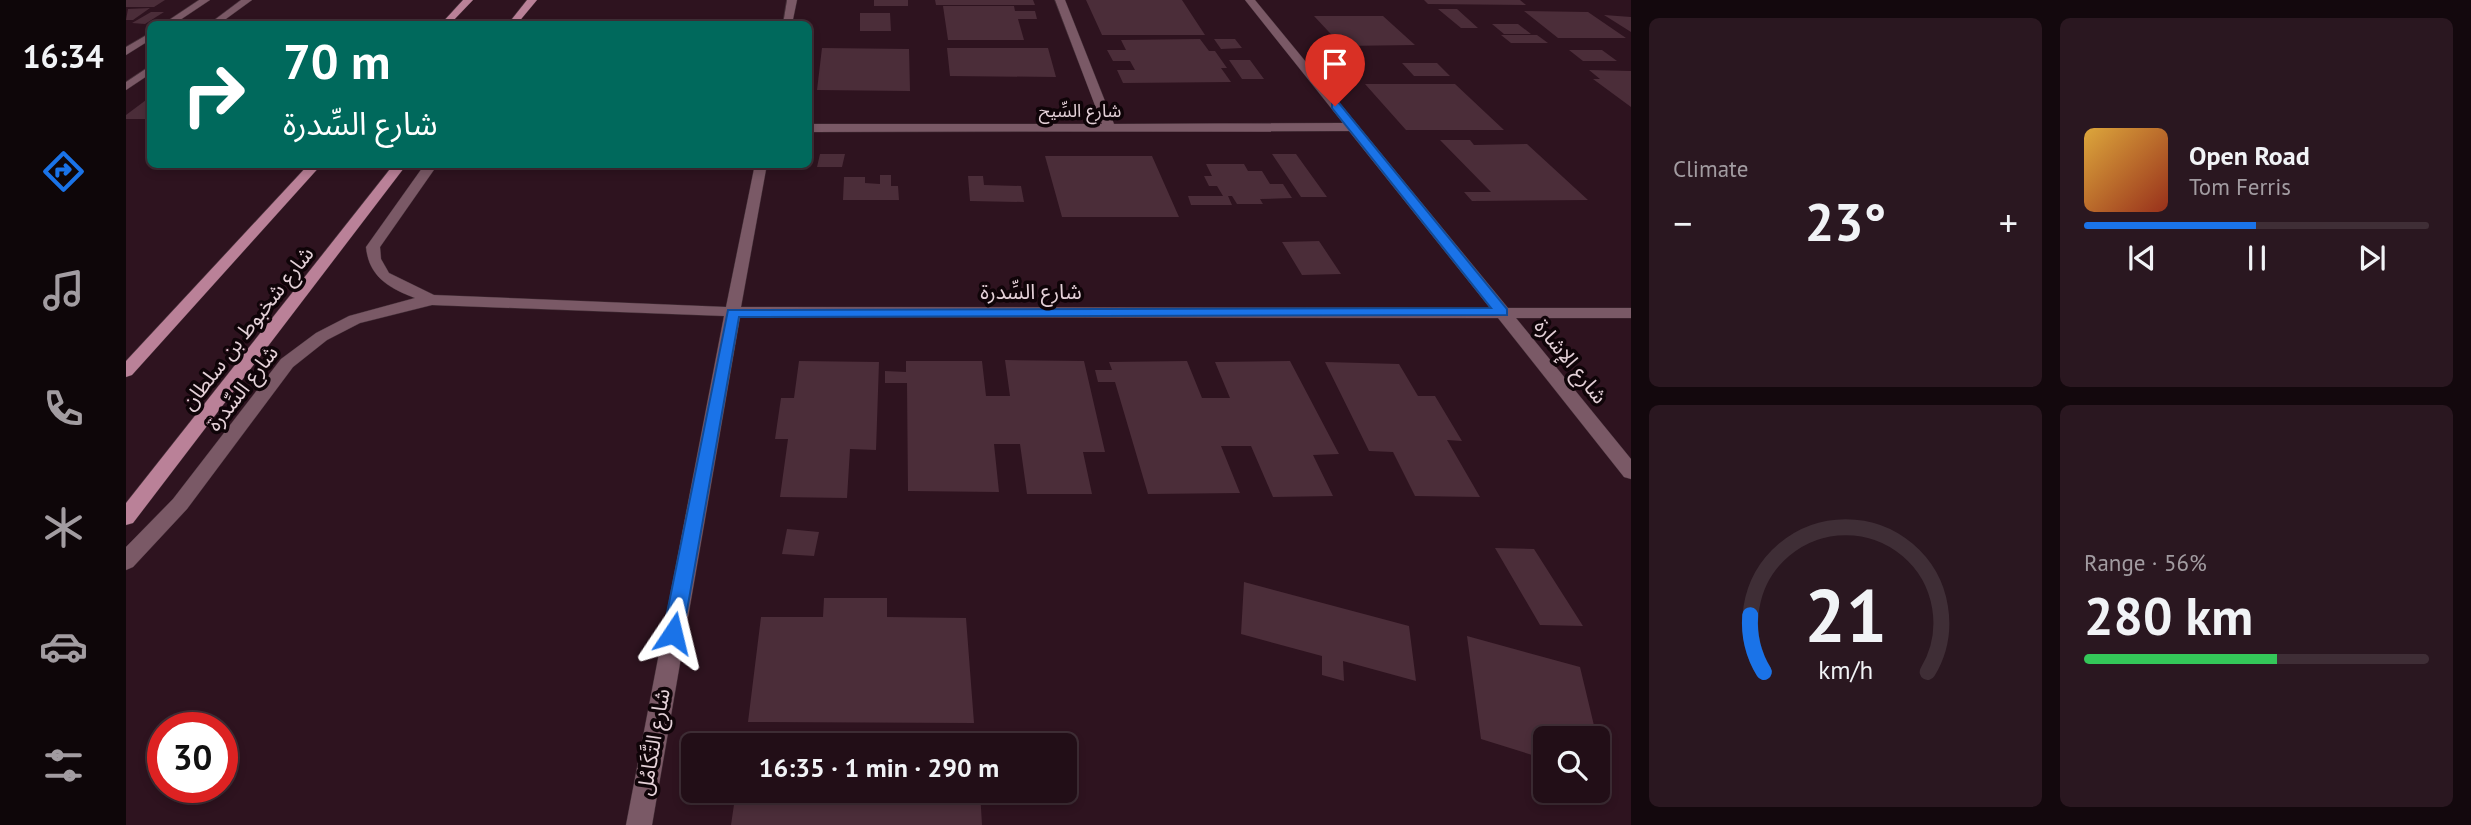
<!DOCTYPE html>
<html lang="en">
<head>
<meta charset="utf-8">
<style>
  body { margin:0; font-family:"PT Sans","Noto Sans Arabic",sans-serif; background:#2a1720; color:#f1f3f6; height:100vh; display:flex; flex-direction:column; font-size:26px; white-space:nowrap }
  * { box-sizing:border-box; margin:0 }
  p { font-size:23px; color:#a29ca1 }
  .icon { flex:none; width:38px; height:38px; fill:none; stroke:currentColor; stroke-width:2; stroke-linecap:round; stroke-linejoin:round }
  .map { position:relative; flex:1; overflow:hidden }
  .sheet { display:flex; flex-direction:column; gap:18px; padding:18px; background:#13080d; width:840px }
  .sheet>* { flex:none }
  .top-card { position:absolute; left:21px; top:21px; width:665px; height:147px; border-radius:10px; box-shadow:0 4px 10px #0003,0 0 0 2px #3f2e36; background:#00695c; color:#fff; overflow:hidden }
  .buttons { position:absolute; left:1407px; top:726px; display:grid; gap:14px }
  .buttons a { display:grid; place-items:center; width:77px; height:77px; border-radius:10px; background:#220e17; box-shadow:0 4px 10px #0003,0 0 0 2px #3f2e36; font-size:35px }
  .speed { position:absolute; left:21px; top:712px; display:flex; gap:14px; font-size:35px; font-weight:700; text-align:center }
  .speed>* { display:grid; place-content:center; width:91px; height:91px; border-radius:50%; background:#220e17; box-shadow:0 4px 10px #0003,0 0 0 2px #3f2e36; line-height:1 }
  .speed .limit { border:10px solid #d22; background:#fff; color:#111 }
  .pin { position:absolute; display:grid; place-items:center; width:60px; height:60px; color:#fff; margin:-72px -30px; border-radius:50% 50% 50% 0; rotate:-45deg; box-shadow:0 0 7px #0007 }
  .pin .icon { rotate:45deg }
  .me { position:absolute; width:77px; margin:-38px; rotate:10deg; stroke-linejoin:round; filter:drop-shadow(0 0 5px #0008) }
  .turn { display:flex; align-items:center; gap:24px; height:147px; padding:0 21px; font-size:32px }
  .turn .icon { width:91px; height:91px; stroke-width:2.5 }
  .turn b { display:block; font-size:49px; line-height:60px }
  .big { font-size:52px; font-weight:700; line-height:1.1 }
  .sheet .widget { flex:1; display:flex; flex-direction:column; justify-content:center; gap:10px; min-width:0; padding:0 24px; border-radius:10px; background:#2a1720 }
  .sheet .dial { align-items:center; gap:0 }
  .dial svg { height:182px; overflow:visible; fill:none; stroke:#3f2e36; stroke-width:7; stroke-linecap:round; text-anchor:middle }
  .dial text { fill:#f1f3f6; stroke:none }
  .song { display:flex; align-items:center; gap:21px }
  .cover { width:84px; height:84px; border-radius:10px; background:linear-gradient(135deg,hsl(40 70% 55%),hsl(10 70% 35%)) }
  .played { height:7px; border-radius:4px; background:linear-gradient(90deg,#1a73e8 50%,#3f2e36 50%) }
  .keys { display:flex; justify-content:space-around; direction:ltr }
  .heat { display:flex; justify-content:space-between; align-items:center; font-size:38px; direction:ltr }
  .charge { height:10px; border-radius:5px; background:linear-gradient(90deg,#34c759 56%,#3f2e36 0) }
  .sheet .tiles { flex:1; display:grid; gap:18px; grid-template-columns:repeat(2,1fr) }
  .trip { position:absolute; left:555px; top:733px; width:396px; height:70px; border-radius:10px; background:#220e17; box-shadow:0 4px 10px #0003,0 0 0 2px #3f2e36; font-weight:700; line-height:70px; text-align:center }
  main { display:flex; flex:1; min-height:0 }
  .tab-bar { display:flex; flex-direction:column; width:126px; justify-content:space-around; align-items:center; background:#0e0609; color:#a29ca1 }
  .tab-bar .icon { width:49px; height:49px }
  .tab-bar .on { color:#1a73e8 }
  .tab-bar b { font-size:32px; color:#f1f3f6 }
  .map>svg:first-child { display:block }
  .building { fill:#4b2d39 }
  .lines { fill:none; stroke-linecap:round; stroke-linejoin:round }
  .minor-casing { stroke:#432f37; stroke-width:1 }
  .major-casing { stroke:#432f37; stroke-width:1 }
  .minor { fill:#7a5966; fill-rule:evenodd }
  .major { fill:#ba8198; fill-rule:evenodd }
  .route { fill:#1a73e8; stroke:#114b97; stroke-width:2 }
  .labels { text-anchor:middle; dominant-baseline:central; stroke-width:7; stroke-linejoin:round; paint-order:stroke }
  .far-street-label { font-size:18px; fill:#e4d1d8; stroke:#0f0408 }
  .street-label { font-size:21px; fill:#e4d1d8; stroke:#0f0408 }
</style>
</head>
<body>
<main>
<nav class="tab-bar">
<b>16:34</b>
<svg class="icon on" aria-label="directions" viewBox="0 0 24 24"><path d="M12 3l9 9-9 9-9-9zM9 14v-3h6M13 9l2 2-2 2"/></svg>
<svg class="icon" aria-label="music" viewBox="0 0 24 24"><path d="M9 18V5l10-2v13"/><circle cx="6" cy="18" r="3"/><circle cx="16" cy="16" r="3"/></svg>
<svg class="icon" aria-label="phone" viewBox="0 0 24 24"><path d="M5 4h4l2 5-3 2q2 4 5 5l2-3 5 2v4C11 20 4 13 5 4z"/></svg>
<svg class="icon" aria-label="climate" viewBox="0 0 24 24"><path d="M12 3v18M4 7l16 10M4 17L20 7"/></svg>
<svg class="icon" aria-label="car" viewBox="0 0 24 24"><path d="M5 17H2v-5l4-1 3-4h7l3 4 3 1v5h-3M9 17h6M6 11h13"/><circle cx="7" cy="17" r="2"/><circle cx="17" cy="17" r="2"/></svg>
<svg class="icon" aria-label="filters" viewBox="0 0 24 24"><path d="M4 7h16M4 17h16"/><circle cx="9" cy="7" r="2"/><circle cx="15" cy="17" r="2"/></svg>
</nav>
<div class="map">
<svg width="1505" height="825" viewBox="0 0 1505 825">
  <rect width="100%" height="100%" fill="#2e131f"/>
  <path class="building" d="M0,0H39L28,7H0Z
    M748,0H782V6H748Z
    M809,0H907L909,5H810Z
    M960,0H1056L1079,35H976Z
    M1298,0H1394L1400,5L1302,4Z
    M817,6H888L889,11H909L911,19H892L898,40H822Z
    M24,8L7,20H0L2,9Z
    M1312,9H1331L1352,28H1335Z
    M1398,11L1462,12L1500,38H1432Z
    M25,12H38L19,24L6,23Z
    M734,13H764L765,31H734Z
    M1478,15L1505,17V32Z
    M1188,16H1257L1289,45L1216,46Z
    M1366,24H1392L1405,34H1378Z
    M1375,35H1411L1422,43H1385Z
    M1074,39L1083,51H1089L1101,68H1095L1105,82L997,83L991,70H1009L1004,61H987L981,50H1000L995,40Z
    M1088,39H1109L1116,48L1095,49Z
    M696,48L783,49L784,91L691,90Z
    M821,48H922L930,77L824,76Z
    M1443,50H1476L1491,61H1457Z
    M1103,60H1124L1138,79H1116Z
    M1276,63H1311L1324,76H1288Z
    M1463,70L1505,71V107L1467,79H1474Z
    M1239,84H1329L1378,130H1280Z
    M24,97V119H0V115Z
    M1314,140H1344L1348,145L1401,144L1462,200L1346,201L1338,192H1365Z
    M694,154H719L716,167H691Z
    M1146,154H1170L1201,197H1175Z
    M919,156H1026L1053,217H936Z
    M1080,164H1118L1122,171H1136L1144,184H1157L1166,198L1134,199L1137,204H1111L1106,196H1102L1106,205H1065L1062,196H1097L1091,186H1083L1078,176H1086Z
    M754,175H765V186H772L773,200H717L718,177H739V183L754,184Z
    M842,176H857L858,185L895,186L898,202L844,201Z
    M1193,241L1215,274L1176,275L1156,242Z
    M879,360L958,361L979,452H957L966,494H901L894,444H868L873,492L782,491L781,383H759V371L780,372V361H856L860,396H884Z
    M673,361L753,362L750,450L724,449L721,498L654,497L662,439H649L655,398H668Z
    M1061,361L1076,398H1104L1089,362L1164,361L1213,454L1187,455L1207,496L1147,497L1125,446H1095L1114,493L1022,494L989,382H972L969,370H986L983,362Z
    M1199,362L1273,364L1292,396H1309L1336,441L1321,440L1354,497L1289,496L1267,452L1243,451Z
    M661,529L693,532L688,556L656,554Z
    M1369,548L1408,549L1457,626L1414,625Z
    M1118,582L1283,626L1290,681L1217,661L1218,681L1196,675V656L1115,634Z
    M698,598H761V617L840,618L848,723L622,722L635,617H697Z
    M1341,636L1454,667L1471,738H1419V759L1355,739Z
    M1472,748H1473L1480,778L1472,775Z
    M610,791H854L856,825H605Z"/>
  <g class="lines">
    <defs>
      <path id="minor" d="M73,0H84L48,24H37Z
        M115,0H126L93,24H83Z
        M661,0H671L666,24H657Z
        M929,0H939L988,124L1217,123L1119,0H1129L1382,308H1505V318H1390L1505,459V479L1498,477L1372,318L614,317L526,825H500L598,316L306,305L234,323L201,340L167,367L61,509L7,567L0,570V547L47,499L155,359L190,333L223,316L289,298C263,288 243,277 240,247L299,164H312L254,247L255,259L263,273L308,295L600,307L629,164H641L615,307L1364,308L1223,131L682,132V124H976Z
        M24,33V40L0,55V47Z
        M24,66V74L0,90V82Z"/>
      <path id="major" d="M337,0H347L324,24H315Z
        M401,0H411L391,24H382Z
        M183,164H196L6,375L0,377V361Z
        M268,164H281L7,523L0,525V503Z"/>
    </defs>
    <use href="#minor" class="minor-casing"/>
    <use href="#major" class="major-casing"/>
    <use href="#minor" class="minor"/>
    <use href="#major" class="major"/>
  </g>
  <path class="route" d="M1206,103H1213L1381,309V315L613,317L557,633L554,639L547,642L539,639L537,633L602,310L1365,308L1206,108Z"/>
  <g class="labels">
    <g class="far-street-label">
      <text x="954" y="110">شارع السِّيح</text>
    </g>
    <g class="street-label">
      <text x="905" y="291">شارع السِّدرة</text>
      <text transform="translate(121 328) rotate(-52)">شارع شخبوط بن سلطان</text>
      <text transform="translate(1445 361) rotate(51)">شارع الإشارة</text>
      <text transform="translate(116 388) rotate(-52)">شارع السِّدرة</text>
      <text transform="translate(527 742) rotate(-80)">شارع التَّكَامُل</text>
    </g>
  </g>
</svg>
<div class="buttons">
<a><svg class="icon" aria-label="search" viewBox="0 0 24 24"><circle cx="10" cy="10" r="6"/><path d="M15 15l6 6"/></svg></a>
</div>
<div class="speed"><div class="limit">30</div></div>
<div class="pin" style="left:1209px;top:106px;background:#d93025"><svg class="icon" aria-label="arrive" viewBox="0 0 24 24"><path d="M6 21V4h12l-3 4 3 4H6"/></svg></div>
<svg class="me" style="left:547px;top:633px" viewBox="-20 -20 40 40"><path d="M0-17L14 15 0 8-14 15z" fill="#1a73e8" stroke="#fff" stroke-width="4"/></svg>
<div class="trip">16:35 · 1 min · 290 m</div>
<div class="top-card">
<div class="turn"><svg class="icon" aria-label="right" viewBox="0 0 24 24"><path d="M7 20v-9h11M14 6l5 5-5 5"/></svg><div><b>70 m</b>شارع السِّدرة</div></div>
</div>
</div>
<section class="sheet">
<div class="tiles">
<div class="widget"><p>Climate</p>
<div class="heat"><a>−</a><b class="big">23°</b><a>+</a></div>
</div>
<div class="widget">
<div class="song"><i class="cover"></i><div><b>Open Road</b><p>Tom Ferris</p></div></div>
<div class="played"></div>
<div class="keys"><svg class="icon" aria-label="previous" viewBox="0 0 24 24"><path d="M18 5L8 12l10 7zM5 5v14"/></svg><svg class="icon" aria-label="pause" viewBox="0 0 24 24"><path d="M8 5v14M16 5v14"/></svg><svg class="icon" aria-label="next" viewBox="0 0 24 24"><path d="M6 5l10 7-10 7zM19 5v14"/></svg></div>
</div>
<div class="widget dial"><svg viewBox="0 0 100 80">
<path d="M14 69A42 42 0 1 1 86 69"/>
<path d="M14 69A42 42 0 0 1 8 44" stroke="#1a73e8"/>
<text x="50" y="56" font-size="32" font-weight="700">21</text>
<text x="50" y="72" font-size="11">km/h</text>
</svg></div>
<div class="widget"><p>Range · 56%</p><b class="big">280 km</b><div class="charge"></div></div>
</div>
</section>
</main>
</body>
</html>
